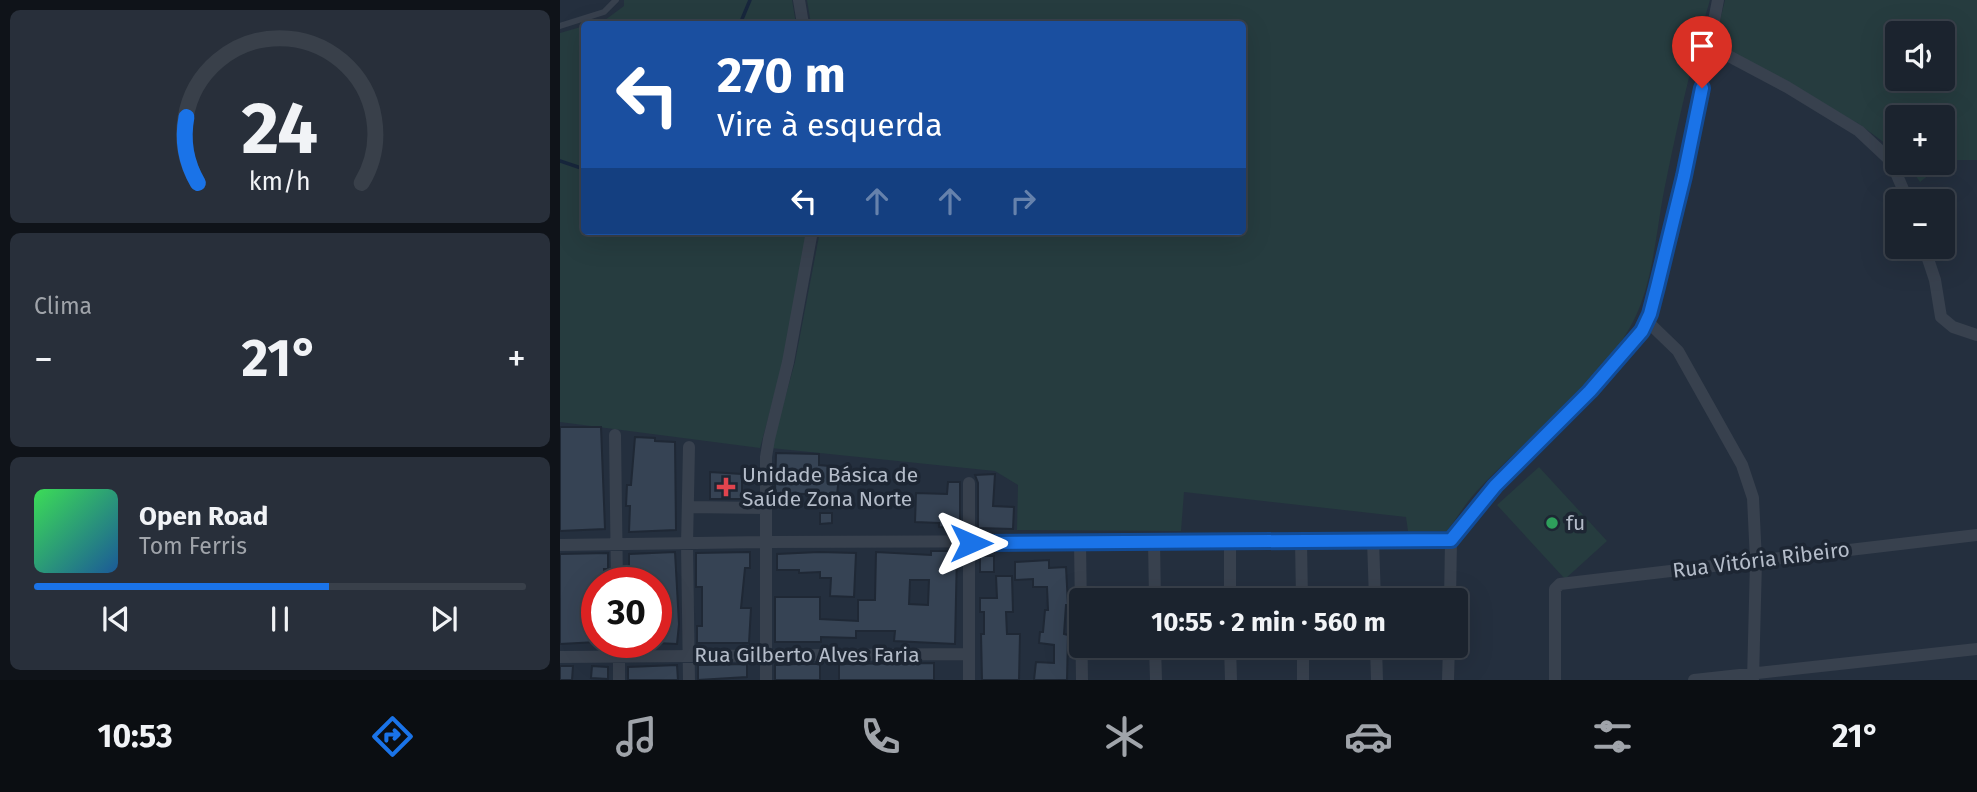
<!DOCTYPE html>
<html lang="pt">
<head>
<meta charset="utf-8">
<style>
  body { margin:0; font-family:"Fira Sans",sans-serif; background:#282f3a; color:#f1f3f6; height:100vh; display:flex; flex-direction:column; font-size:26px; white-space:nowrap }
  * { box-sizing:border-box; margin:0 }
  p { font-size:23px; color:#a0a4aa }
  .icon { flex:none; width:38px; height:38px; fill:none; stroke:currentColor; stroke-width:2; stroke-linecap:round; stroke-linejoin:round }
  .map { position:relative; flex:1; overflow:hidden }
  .panel { display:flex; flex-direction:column; gap:10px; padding:10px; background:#0f1319; width:560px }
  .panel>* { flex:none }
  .hud { position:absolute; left:21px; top:21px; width:665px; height:214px; border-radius:7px; box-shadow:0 7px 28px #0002,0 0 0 2px #39404a; background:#1a4fa0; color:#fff; overflow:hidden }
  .controls { position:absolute; left:1325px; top:21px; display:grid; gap:14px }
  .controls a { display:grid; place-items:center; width:70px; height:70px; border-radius:7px; background:#1b232e; box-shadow:0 7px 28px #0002,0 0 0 2px #39404a; font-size:35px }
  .speed { position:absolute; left:21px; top:567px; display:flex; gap:14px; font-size:35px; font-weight:700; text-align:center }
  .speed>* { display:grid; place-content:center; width:91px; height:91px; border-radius:50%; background:#1b232e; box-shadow:0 7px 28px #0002,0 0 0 2px #39404a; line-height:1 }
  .speed .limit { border:10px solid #d22; background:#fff; color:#111 }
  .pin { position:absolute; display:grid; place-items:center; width:60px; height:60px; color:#fff; margin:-72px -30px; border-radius:50% 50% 50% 0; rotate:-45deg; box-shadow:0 0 7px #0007 }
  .pin .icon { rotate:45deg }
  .me { position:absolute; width:77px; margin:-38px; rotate:90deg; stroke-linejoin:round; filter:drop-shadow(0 0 5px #0008) }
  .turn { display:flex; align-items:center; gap:24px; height:147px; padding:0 21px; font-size:32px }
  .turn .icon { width:91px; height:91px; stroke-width:2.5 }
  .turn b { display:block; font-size:49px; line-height:60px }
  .lanes { display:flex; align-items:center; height:66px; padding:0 21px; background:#0003; justify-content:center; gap:35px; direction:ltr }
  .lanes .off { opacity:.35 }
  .big { font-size:52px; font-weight:700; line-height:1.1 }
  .panel .widget { flex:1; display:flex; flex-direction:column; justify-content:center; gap:10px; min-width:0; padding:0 24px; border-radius:10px; background:#282f3a }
  .panel .dial { align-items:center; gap:0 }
  .dial svg { height:182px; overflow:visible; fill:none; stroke:#39404a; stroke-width:7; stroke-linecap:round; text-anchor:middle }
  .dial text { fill:#f1f3f6; stroke:none }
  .song { display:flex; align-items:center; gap:21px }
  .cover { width:84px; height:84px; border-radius:10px; background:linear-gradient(135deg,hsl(130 70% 55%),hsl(210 70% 35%)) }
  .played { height:7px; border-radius:4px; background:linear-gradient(90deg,#1a73e8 60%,#39404a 60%) }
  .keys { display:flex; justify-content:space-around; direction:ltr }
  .heat { display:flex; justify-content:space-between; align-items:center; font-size:38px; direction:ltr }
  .trip { position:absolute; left:509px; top:588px; width:399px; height:70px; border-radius:7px; background:#1b232e; box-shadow:0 7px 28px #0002,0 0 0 2px #39404a; font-weight:700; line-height:70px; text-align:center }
  .dock { display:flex; height:112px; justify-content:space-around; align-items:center; background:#0b0e12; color:#a0a4aa }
  .dock .icon { width:49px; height:49px }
  .dock .on { color:#1a73e8 }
  .dock b { font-size:32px; color:#f1f3f6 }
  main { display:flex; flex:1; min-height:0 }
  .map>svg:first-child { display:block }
  .green { fill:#263c3f; fill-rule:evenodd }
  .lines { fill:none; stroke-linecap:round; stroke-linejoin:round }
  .stream { stroke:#17263c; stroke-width:3.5 }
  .building { fill:#364354; stroke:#1f2835; stroke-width:2; fill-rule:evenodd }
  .lane { stroke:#38414e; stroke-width:6 }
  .street { stroke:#38414e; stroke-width:12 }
  .route-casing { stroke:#114b97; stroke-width:18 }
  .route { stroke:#1a73e8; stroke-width:12 }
  .health-dot { fill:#e0444e; stroke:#1d2633; stroke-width:2.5 }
  .leisure-dot { fill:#2e9e5b; stroke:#1d2633; stroke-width:2.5 }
  .labels { text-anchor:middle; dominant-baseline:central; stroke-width:7; stroke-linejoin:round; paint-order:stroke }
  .poi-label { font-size:21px; fill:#b4bcc9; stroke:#1d2633; text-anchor:start }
  .street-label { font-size:21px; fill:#b4bcc9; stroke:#1d2633 }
</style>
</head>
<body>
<main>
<section class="panel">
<div class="widget dial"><svg viewBox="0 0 100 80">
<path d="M14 69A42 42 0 1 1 86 69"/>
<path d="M14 69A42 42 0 0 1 9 40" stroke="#1a73e8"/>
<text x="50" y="56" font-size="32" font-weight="700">24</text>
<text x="50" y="72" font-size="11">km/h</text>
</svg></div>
<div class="widget"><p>Clima</p>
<div class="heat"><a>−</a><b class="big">21°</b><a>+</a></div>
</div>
<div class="widget">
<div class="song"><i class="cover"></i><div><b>Open Road</b><p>Tom Ferris</p></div></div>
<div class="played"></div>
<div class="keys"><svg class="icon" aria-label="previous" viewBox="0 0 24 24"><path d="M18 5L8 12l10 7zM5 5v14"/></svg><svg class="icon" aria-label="pause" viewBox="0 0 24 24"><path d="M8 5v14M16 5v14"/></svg><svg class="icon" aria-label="next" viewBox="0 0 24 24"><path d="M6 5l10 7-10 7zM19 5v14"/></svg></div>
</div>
</section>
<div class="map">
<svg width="1417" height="680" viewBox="0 0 1417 680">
  <rect width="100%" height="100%" fill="#242f3e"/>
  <path class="green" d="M64,0H232L236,24H30L45,20L64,6Z
    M247,0H1150C1131,63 1117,127 1104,191C1097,227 1093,277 1078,311C1050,378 965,438 916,492C905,504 897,518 887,531H848L846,517L624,492L621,531L457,530L458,485L435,471L211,448L235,362L260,231H682V24H251Z
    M1165,0H1417V160H1388L1360,182L1347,163H1382V117H1337V152L1299,124L1154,45ZM1337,33H1382V79H1337Z
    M24,26V231H248L223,364L200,448L0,422V33Z
    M979,467L1047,541L1005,579L937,505Z"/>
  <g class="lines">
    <path class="stream" d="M180,24L190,0
      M0,161L24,169"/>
  </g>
  <path class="building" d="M0,427H41L45,529L0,531Z
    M75,437L95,438V441L115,442L116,530L69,532L70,506H66L67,485H71Z
    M216,453L259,454V465L280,467L277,495L215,493Z
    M150,472L182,474V499H150Z
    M435,474L433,506L454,507L453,529L418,528V483L415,475Z
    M388,482H400V528L379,527V523L355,522L356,493L387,494Z
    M260,513H272V523L260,524Z
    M371,551H397L395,644L334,641L335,631H296V638L261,637V642H215V597H260V619L298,621V600H315L316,552L371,555ZM350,580H369L368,605L349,604Z
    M115,552L119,624L117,644L96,643V608H101L99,583H66V570L69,569V554Z
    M190,552V568H185L181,608H191L189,643H137V626H142V587H136V553Z
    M259,552L296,553L294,597L270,596L271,578H260V572L239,573V570H217V554Z
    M48,553V569H44L45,583H37V642L0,644V554Z
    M420,556H434V572H420Z
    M489,560V568L506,567L508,605H506L504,634L508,635L507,680H474L476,662L494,663V645L479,643L480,632H483L485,610H488L487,587H473V579L455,580V562Z
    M436,576H452L453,612H446L447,634H460L459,680H422L421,634H424V612H420V598H437Z
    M374,663V680H279V664Z
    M187,664V677L138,680V665Z
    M237,664H260V680H215V665Z
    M117,665L118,680H68V667Z
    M0,666H13L12,680H0Z
    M32,666L48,667V679L31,678Z"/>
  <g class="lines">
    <path class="lane" d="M0,26L44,12L56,0"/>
    <path class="street" d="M239,0L243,24
      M1148,45L1227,87L1299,131L1331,161L1348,201
      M1364,247L1375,280L1381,317L1393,327L1417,335
      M1087,321L1118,351L1182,465L1193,498L1196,561L1193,680
      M55,435L57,583
      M409,483V680
      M128,507L204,508
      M813,540L815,600
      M891,540L935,486L1030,391L1076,339L1087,321L1124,176L1158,0
      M594,541L595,600
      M670,541V600
      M741,541L742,600
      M520,542L522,680
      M0,545L205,542L891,540
      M890,600L891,540
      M595,646L596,680
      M670,646L671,680
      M743,646V680
      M816,646L817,680
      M0,657L409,654
      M59,680V642
      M129,680L127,545L129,447
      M206,680V457L209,439L228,362L252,231
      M888,680L889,646
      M995,680V589L1000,584L1417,535
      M1134,680L1417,649"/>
  </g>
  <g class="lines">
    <defs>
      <path id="route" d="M411,543L891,540L935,486L1030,391L1082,331L1090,314L1097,287L1124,176L1142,88"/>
    </defs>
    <use href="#route" class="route-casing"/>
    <use href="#route" class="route"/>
  </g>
  <path class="health-dot" d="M162.5 476.5h7v7h7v7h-7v7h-7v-7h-7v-7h7z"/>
  <circle class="leisure-dot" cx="992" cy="523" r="7"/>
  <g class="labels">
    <g class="poi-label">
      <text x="182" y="475">Unidade Básica de<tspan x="182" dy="24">Saúde Zona Norte</tspan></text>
      <text x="1006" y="523">fu</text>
    </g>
    <g class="street-label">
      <text transform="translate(1201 560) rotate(-7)">Rua Vitória Ribeiro</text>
      <text x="247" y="655">Rua Gilberto Alves Faria</text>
    </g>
  </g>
</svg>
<div class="controls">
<a><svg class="icon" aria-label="sound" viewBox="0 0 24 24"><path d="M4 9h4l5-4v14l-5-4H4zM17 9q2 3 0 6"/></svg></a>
<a>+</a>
<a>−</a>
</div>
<div class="speed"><div class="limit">30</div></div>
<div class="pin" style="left:1142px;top:88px;background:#d93025"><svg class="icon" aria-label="arrive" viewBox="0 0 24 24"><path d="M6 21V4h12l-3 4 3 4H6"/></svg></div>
<svg class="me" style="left:411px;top:543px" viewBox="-20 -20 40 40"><path d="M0-17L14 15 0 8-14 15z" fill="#1a73e8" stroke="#fff" stroke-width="4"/></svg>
<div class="trip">10:55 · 2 min · 560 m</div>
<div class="hud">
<div class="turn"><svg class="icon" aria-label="left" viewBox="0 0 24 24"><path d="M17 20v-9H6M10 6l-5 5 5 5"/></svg><div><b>270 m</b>Vire à esquerda</div></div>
<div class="lanes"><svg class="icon" aria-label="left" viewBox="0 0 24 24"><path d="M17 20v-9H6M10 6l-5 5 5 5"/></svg><svg class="icon off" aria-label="ahead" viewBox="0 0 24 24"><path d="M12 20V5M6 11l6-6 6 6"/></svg><svg class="icon off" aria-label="ahead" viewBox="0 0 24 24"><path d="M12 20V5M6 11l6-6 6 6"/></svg><svg class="icon off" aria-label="right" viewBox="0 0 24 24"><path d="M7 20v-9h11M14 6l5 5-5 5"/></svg></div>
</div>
</div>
</main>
<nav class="dock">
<b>10:53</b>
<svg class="icon on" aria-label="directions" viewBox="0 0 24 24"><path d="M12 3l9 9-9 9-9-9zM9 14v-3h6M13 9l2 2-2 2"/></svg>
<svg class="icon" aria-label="music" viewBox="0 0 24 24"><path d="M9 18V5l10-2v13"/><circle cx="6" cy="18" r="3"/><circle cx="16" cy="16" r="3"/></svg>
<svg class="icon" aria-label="phone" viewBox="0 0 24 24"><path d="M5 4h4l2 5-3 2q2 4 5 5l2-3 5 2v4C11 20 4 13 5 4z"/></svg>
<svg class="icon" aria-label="climate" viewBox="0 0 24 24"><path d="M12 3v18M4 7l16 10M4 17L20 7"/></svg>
<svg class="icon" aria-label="car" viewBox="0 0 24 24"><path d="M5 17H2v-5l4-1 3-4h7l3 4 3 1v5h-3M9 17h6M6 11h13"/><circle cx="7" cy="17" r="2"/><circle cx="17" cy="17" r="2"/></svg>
<svg class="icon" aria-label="filters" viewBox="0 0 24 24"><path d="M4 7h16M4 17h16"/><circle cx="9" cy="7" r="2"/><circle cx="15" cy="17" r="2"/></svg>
<b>21°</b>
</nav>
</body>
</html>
